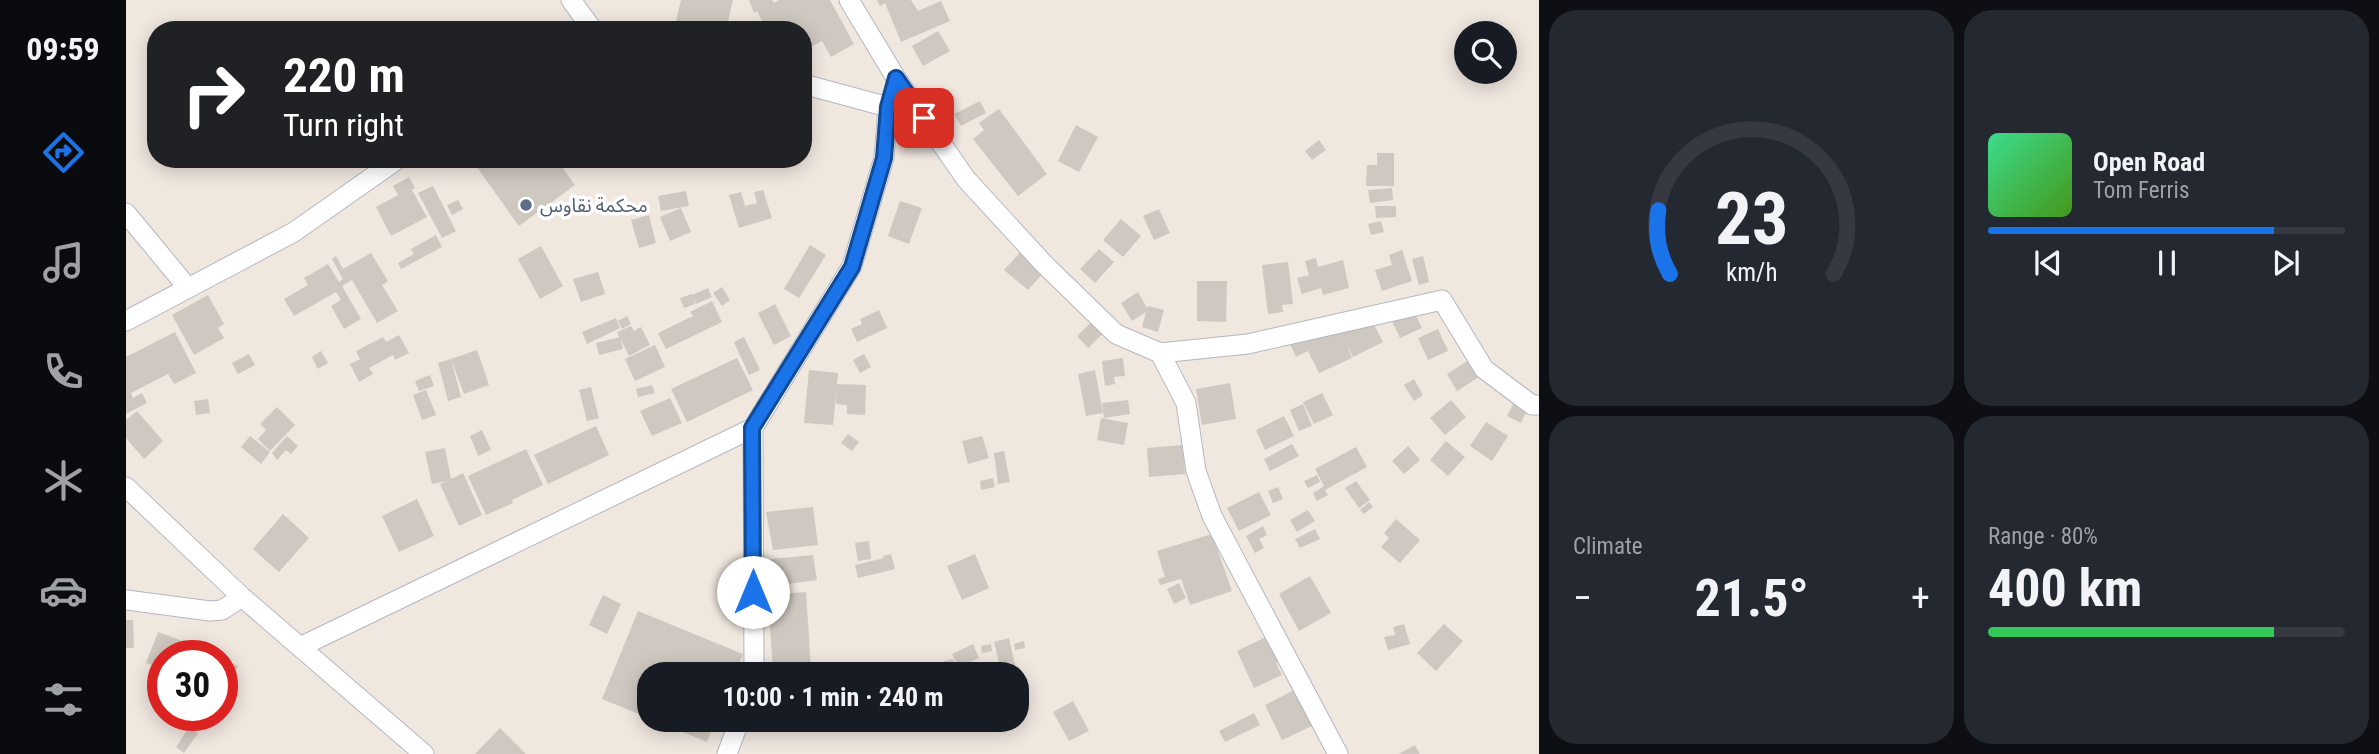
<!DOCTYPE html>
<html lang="en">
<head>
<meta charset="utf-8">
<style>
  body { margin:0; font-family:"Roboto Condensed","Noto Sans Arabic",sans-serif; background:#242831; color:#f1f3f6; height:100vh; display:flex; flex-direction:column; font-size:26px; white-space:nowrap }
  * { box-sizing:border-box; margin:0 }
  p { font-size:23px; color:#9ea1a6 }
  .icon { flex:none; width:38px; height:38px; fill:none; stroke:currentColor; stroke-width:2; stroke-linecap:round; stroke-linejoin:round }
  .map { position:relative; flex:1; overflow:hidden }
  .sheet { display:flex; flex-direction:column; gap:10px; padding:10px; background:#0d0f14; width:840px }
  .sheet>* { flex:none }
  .top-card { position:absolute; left:21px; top:21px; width:665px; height:147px; border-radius:28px; box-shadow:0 4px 18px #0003; background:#202124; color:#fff; overflow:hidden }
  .buttons { position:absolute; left:1328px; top:21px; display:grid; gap:14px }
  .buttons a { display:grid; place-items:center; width:63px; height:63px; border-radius:50%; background:#171b24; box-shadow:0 4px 18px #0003; font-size:35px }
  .speed { position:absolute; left:21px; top:640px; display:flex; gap:14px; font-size:35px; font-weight:700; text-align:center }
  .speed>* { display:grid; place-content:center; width:91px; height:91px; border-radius:50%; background:#171b24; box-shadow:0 4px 18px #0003; line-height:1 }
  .speed .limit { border:10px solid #d22; background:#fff; color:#111 }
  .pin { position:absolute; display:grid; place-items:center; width:60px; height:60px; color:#fff; margin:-30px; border-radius:14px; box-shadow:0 4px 10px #0006 }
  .me { position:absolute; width:77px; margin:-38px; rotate:0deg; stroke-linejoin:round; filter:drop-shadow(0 0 5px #0008) }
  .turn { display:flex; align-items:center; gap:24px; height:147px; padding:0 21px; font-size:32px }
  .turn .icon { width:91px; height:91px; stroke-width:2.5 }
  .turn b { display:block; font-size:49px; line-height:60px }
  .big { font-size:52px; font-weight:700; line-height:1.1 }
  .sheet .tile { flex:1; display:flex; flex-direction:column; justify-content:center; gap:10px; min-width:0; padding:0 24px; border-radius:28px; background:#242831 }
  .sheet .dial { align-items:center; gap:0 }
  .dial svg { height:182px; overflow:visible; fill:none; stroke:#363941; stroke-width:7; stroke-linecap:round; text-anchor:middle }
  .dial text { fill:#f1f3f6; stroke:none }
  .song { display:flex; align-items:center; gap:21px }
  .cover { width:84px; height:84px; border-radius:10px; background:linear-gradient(135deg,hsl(150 70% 55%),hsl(100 70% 35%)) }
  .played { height:7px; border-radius:4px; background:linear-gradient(90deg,#1a73e8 80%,#363941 80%) }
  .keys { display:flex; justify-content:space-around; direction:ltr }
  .heat { display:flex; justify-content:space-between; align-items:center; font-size:38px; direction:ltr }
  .charge { height:10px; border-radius:5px; background:linear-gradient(90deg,#34c759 80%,#363941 0) }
  .sheet .tiles { flex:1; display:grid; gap:10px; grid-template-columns:repeat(2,1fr) }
  .trip { position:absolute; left:511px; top:662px; width:392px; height:70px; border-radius:28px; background:#171b24; box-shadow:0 4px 18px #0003; font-weight:700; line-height:70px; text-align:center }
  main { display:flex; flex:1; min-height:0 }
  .tabs { display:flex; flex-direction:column; width:126px; justify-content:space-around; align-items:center; background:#090b0e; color:#9ea1a6 }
  .tabs .icon { width:49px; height:49px }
  .tabs .selected { color:#1a73e8 }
  .tabs b { font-size:32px; color:#f1f3f6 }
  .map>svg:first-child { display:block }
  .building { fill:#cfc8c0 }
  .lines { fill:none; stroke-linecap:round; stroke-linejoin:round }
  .minor-casing { stroke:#b3b7c2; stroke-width:21 }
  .minor { stroke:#fff; stroke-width:19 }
  .route-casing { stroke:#114b97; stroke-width:18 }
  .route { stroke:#1a73e8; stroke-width:12 }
  .service-dot { fill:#5c6f8a; stroke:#fff; stroke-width:2.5 }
  .labels { text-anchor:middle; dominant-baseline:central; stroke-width:7; stroke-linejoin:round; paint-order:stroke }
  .service-label { font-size:19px; fill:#4e5e75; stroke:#fff; text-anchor:start }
</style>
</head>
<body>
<main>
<nav class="tabs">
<b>09:59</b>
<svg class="icon selected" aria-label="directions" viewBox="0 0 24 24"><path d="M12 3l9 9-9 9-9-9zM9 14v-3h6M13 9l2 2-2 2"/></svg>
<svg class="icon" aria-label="music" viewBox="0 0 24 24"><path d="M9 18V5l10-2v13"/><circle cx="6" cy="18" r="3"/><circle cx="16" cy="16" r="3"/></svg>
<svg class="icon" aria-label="phone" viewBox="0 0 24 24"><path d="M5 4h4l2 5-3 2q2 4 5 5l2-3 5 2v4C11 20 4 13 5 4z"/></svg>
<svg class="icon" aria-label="climate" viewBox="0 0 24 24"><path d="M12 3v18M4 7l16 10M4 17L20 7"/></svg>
<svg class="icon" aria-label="car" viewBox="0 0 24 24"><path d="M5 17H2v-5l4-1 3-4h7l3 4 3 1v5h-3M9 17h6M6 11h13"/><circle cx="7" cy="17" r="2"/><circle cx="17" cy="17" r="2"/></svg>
<svg class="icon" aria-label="filters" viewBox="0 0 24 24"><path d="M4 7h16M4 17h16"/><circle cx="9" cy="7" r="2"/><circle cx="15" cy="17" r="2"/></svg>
</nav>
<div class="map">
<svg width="1413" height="754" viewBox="0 0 1413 754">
  <rect width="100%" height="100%" fill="#f0e7df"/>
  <path class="building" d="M555,0H607L600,30L550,21Z
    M623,0H646L648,3L653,0H704L728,44L705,57L696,41L683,48L677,39V30H657L655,26L648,30H641L631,11L628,13Z
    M751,0H785L792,11L815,1L824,21L775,42L759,3L754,6Z
    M812,31L824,51L797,66L786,46Z
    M854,101L860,113L835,126L828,114Z
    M873,109L921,174L892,196L847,139L858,130L853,123Z
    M950,125L972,137L953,172L932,161Z
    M1193,140L1200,150L1186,160L1179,151Z
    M1251,153H1268V186H1240L1241,165H1251Z
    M345,159H430L449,185L393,226Z
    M283,177L289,188L286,190L301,217L265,236L250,207L272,195L267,186Z
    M307,186L330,231L316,238L292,193Z
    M1266,188L1267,200L1244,203L1242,190Z
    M637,190L646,218L613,228L603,195L615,192L619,206L631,203L628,192Z
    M560,191L563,206L535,211L532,196Z
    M332,200L337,209L326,215L321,205Z
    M774,201L796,208L783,244L762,236Z
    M1249,206H1270V217L1250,218Z
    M555,208L565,232L544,241L534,217Z
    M1033,209L1044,233L1028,240L1017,216Z
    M523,215L530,243L513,248L505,220Z
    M995,219L1015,236L997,257L977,240Z
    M1255,221L1258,232L1245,235L1242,224Z
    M310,235L316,247L275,269L272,263L288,254L285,249Z
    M904,241L928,261L902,290L878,270Z
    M684,245L700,255L673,298L658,289Z
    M415,246L437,286L414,299L392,259Z
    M973,249L988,262L969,283L954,269Z
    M1276,250L1286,281L1256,291L1249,270L1266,265L1263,255Z
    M245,253L262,281L256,285L272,311L251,323L226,280L216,286L235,319L218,329L205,306L215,300L210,292L168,316L158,299L182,285L178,278L202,264L213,282L217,279L206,259L210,256L217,269Z
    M1297,256L1303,282L1293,285L1286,259Z
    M1190,258L1192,267L1217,260L1223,288L1197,295L1195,288L1176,294L1171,278L1183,275L1179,261Z
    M1162,262L1167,304L1156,305L1157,312L1142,314L1136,265Z
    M472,272L479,294L455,302L447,279Z
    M1071,281H1101L1100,322L1071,321Z
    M596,287L604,300L596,306L587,293Z
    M582,288L586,297L570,304L566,295Z
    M1012,292L1021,308L1022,306L1038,310L1032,332L1016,327L1020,312L1006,321L995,303Z
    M566,294L569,304L558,308L554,298Z
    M82,295L98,324L92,328L98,338L68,355L46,315Z
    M586,301L596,322L540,349L532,333L567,316L564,312Z
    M649,304L665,336L648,345L632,313Z
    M1285,305L1296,328L1274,338L1263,315Z
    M753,310L761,328L731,342L725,329L736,324L734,319Z
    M975,313L986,325L962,348L951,336Z
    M501,316L505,324L496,329L492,321Z
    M1244,317L1257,342L1227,357L1221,345L1226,358L1193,373L1182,351L1170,357L1161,337Z
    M490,318L494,328L461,344L456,332Z
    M505,326L508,331L515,327L524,345L503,356L491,332Z
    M1312,329L1322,351L1302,360L1292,338Z
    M49,332L70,373L48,384L42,374L5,393L7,398L16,393L21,403L0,414V357Z
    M273,335L283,353L269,360L267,355L243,368L247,374L233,382L224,364L234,359L230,351L257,337L260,342Z
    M494,337L497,349L473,355L470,343Z
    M618,337L634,370L623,375L608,342Z
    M529,345L539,367L509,381L499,359Z
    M351,350L363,385L338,394L325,359Z
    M195,351L202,363L192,369L186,357Z
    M123,354L129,365L112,374L106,363Z
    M738,354L745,367L734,373L727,360Z
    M1349,356L1359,373L1331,391L1321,374Z
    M611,358L627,390L561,422L545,389Z
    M997,358L999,376L988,377L989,384L979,386L976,361Z
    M325,359L335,397L322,401L312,363Z
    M683,370L712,373L711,384L740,385L739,415L721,414V405L710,404L711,387L707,425L678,423Z
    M969,370L977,413L960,416L952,374Z
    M304,375L308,386L293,391L289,381Z
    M1288,379L1297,395L1288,401L1278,385Z
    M1104,383L1110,419L1076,425L1070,389Z
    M526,385L529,393L512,397L510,389Z
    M465,387L473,418L461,421L453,390Z
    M300,390L310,415L296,420L287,395Z
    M1196,393L1207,415L1188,424L1177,402Z
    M544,398L556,423L526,436L514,411Z
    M1390,398L1404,404L1395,423L1381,416Z
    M82,399L84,413L70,415L68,401Z
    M1002,400L1004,414L978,418L976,403Z
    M1325,400L1340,417L1319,435L1304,418Z
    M1177,404L1186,426L1173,431L1164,410Z
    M151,407L169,425L144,451L132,439L140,430L134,424Z
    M11,411L37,441L18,459L0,438V420Z
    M1158,416L1168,436L1139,450L1130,430Z
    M975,418L1002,423L998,445L971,440Z
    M1360,422L1382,436L1366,461L1344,446Z
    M470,426L483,455L422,484L408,455Z
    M356,430L365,450L352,456L344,436Z
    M722,434L733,442L726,451L715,443Z
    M124,436L144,452L135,464L115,447Z
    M161,436L172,446L165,454L160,450L151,460L146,453Z
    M856,436L863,458L842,464L836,441Z
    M1320,441L1339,457L1322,476L1304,460Z
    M1166,444L1173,456L1144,471L1138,459Z
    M1057,445L1059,474L1023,477L1021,448Z
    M1282,446L1294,460L1278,474L1266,461Z
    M1230,447L1241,467L1199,490L1202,495L1191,501L1187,493L1198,486L1189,469Z
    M319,448L325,479L337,473L356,515L333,526L314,484L321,481L306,484L299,452Z
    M400,449L417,485L386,500L387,503L360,515L342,476Z
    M878,451L884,482L872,484L868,453Z
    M1191,475L1194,482L1182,488L1178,481Z
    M867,478L869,487L855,490L854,481Z
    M1230,481L1244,500L1233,508L1219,488Z
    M1152,487L1157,499L1147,503L1142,491Z
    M1133,492L1145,515L1113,531L1101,508Z
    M291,499L308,536L273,552L256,516Z
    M1243,502L1247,507L1238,514L1234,510Z
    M687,507L692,545L647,550L640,512Z
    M1182,510L1189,521L1171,532L1164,520Z
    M157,514L183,538L153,572L127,549Z
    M1270,519L1294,540L1274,563L1255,547L1263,538L1258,533Z
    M1137,526L1141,535L1133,539L1138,548L1129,553L1120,536Z
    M1189,529L1194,539L1174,548L1169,539Z
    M1086,534L1106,591L1064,605L1055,579L1034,585L1032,579L1039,577L1031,551Z
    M743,541L745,559L732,561L729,543Z
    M765,554L769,569L732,578L729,565L758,558L757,556Z
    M849,554L863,588L836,600L821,566Z
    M687,555L691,580L648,586L644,559Z
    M1184,576L1205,613L1173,631L1153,594Z
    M1053,583L1060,598L1048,604L1041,589Z
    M680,592L685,669L647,672L642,595Z
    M477,595L495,604L481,634L463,625Z
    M512,611L617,654L609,674H523V718L476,699Z
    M0,620H7L8,648H0Z
    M1278,624L1284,644L1262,650L1258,637L1269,635L1267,627Z
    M1318,624L1337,641L1310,671L1291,653Z
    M32,632L56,641L50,656H37V669L20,663Z
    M1146,634L1158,659L1150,663L1156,675L1128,688L1111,651Z
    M883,638L891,674H876L868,642Z
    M898,641L899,648L889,650L888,644Z
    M847,644L853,658L832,667L826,654Z
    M865,644L866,651L856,653L855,646Z
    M66,647L80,651L78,656H62Z
    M96,659L112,666L96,698Z
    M827,659L829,666L817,669L815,662Z
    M776,668L777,674H764V670Z
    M1172,688L1190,724L1156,740L1139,705Z
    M947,701L963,731L943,741L927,712Z
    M1128,713L1134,725L1099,742L1093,731Z
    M525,719H590L581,742Z
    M851,719H868V721L851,723Z
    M63,727L72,733L58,753L50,747Z
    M374,728L400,754H349Z
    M1289,745L1294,754H1273Z"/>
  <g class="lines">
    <defs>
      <path id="minor" d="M445,0L464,26
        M723,0L770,78L840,179L918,264L990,334L1034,353L1060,403L1070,471L1086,516L1212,754
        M0,213L62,288
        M0,321L168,232L272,159
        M1034,353L1122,344L1316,300L1358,369L1406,405H1413
        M0,487L116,597L298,754
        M0,600L84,611L96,610L116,597
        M174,647L627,428
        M628,674L627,428L726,266L758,158L762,107L677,84
        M601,754L614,719"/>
    </defs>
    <use href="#minor" class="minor-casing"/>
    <use href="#minor" class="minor"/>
  </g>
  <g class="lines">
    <defs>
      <path id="route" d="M627,592L626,428L726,267L758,158L762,107L770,78L798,118"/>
    </defs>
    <use href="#route" class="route-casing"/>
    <use href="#route" class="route"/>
  </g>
  <circle class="service-dot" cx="400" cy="205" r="7"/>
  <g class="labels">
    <g class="service-label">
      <text x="414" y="205">محكمة نقاوس</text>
    </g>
  </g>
</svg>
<div class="buttons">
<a><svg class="icon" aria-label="search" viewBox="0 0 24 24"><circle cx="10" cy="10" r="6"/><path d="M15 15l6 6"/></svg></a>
</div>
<div class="speed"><div class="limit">30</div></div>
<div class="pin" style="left:798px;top:118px;background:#d93025"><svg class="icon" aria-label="arrive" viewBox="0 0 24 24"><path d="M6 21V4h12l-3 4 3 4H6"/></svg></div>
<svg class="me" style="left:627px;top:592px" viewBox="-20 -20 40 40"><circle r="19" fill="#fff"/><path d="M0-13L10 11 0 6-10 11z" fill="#1a73e8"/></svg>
<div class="trip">10:00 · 1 min · 240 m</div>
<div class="top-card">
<div class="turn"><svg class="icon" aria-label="right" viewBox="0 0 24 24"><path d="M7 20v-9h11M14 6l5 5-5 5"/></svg><div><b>220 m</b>Turn right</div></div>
</div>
</div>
<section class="sheet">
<div class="tiles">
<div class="tile dial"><svg viewBox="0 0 100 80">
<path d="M14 69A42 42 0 1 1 86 69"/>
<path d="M14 69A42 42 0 0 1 9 41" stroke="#1a73e8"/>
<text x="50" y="56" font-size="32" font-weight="700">23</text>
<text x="50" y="72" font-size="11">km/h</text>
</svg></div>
<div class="tile">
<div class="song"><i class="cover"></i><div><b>Open Road</b><p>Tom Ferris</p></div></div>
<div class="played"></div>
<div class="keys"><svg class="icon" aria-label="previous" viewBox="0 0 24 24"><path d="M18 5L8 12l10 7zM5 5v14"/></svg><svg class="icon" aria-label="pause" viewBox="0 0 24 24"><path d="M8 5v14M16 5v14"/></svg><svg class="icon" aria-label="next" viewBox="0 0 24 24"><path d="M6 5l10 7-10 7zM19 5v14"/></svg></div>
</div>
<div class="tile"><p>Climate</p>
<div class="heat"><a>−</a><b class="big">21.5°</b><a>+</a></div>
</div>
<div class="tile"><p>Range · 80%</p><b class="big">400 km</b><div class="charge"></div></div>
</div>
</section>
</main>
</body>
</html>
